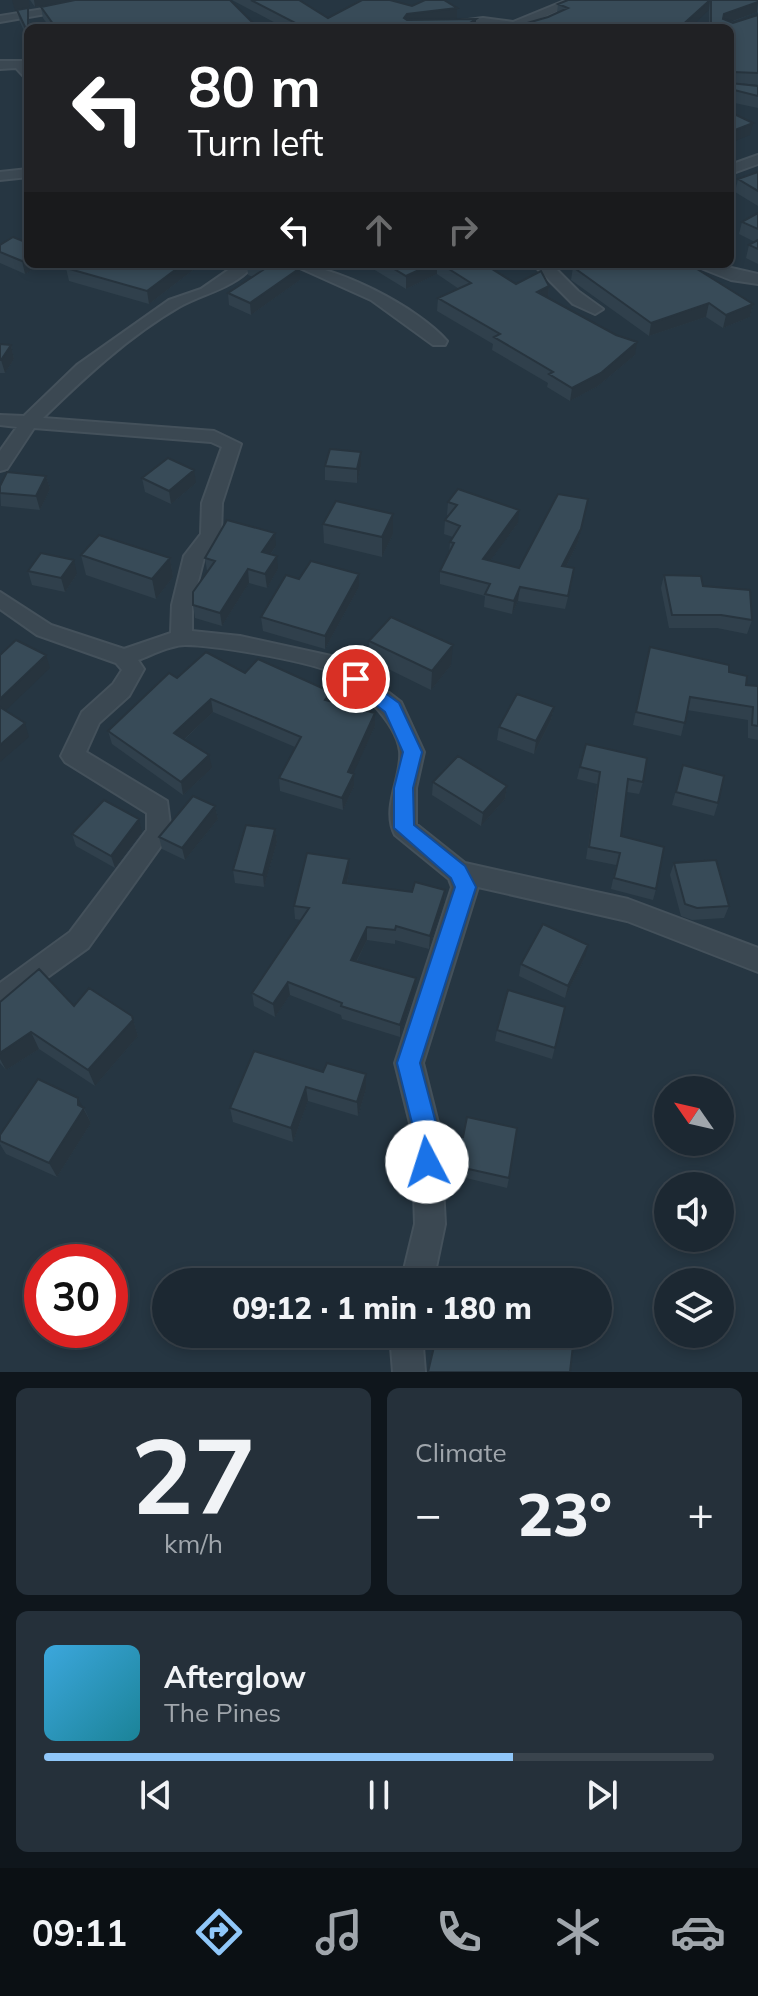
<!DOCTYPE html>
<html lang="en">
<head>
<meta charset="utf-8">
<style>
  body { margin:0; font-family:Mulish,sans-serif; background:#25303a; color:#f1f3f6; height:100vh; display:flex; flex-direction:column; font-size:30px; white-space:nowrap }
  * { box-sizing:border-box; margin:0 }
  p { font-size:26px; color:#a0a6ac }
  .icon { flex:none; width:44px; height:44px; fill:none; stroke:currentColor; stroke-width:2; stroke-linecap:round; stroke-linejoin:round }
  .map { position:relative; height:1372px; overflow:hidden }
  .drawer { display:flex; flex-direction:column; gap:16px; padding:16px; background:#0f161c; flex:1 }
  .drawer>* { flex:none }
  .top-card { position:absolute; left:24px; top:24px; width:710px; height:244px; border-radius:12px; box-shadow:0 4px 12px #0003,0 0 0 2px #3a444d; background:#202124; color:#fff; overflow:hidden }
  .needle { width:52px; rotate:304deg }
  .tools { position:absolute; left:654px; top:1076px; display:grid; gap:16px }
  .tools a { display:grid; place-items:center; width:80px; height:80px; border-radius:50%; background:#1c2832; box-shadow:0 4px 12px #0003,0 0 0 2px #3a444d; font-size:40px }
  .speed { position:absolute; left:24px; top:1244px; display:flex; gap:16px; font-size:40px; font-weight:700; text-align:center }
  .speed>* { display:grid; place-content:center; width:104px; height:104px; border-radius:50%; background:#1c2832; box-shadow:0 4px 12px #0003,0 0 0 2px #3a444d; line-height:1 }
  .speed .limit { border:12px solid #d22; background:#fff; color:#111 }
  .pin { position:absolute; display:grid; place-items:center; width:68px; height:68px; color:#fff; margin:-34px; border:4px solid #fff; border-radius:50%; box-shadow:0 2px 8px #0007 }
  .me { position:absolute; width:88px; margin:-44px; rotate:355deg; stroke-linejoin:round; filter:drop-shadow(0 0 6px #0008) }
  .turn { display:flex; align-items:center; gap:28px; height:168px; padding:0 32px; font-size:36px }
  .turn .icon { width:104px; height:104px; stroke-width:2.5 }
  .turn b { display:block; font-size:56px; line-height:68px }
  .lanes { display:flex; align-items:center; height:76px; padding:0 32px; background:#0003; justify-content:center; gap:40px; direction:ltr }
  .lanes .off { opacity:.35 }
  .big { font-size:60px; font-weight:800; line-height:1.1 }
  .drawer .widget { flex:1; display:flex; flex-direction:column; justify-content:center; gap:12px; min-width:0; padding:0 28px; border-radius:12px; background:#25303a }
  .drawer .dial { align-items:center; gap:0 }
  .dial b { font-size:104px; line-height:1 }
  .song { display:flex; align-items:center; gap:24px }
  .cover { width:96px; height:96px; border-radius:12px; background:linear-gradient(135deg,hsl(200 70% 55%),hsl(190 70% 35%)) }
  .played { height:8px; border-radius:4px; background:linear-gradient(90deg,#90c7f9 70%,#3a444d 70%) }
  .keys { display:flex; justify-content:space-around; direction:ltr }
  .heat { display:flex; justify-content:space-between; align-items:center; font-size:44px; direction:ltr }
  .drawer .tiles { flex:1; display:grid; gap:16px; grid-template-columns:1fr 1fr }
  .widget:last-child { grid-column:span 2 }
  .trip { position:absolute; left:152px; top:1268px; width:460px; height:80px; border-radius:40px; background:#1c2832; box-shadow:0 4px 12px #0003,0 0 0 2px #3a444d; font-weight:800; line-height:80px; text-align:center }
  .menu { display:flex; height:128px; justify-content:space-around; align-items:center; background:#0b1014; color:#a0a6ac }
  .menu .icon { width:56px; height:56px }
  .menu .current { color:#90c7f9 }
  .menu b { font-size:36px; color:#f1f3f6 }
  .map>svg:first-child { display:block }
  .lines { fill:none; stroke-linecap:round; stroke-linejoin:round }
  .street-casing { stroke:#44515b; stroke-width:4 }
  .street { fill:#3b4852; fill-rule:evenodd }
  .wall { fill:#30404c }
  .shaded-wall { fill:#27343e }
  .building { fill:#384b58; stroke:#27343e; stroke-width:2 }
  .route { fill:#1a73e8; stroke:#114b97; stroke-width:2 }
</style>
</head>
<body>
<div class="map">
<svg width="758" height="1372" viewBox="0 0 758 1372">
  <rect width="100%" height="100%" fill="#263642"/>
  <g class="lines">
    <defs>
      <path id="street" d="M99,0H126L0,22V16Z
        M567,0H583L518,28L483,24L407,28L483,18L513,22Z
        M0,61H23L28,68V81L16,68L0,69Z
        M758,155V164L730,174V165Z
        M28,169V177L0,180V172Z
        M237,264H255C232,290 206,292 179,307C129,336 84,378 43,418L214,431L241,444L222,503L221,535L204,558L192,605V631L240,636L345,659L401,702L424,752L416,788V824L465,863L628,899L758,948V972L627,921L478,887L423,1063L440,1131L445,1224L433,1282H401L415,1224L412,1131L395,1063L452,887L449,879L395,835C381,807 403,775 400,751C396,722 356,682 329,671C301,660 215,645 185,645C170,645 152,655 138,660L144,669L129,696L99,723L86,752L167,801L171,832L88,948L0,1011V983L70,932L147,830V813L65,762L61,756L82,712L113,684L122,670L116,663L37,635L0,609V592L51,625L124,649L171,633L172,605L184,556L201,534L202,503L222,447L211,442L34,428L7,469L0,471V451L17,427L0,425V415L24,416L77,365L169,300L201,289Z
        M291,264C334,264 419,308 447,341L445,345H433L371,300Z
        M533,264H551L578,291L603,309L595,314L573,304Z
        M691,264H714L758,274V284L731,280Z
        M390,1334H422L425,1372H393Z"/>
    </defs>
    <use href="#street" class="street-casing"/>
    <use href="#street" class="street"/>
  </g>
  <path class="wall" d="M30,0H230L257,28H50L43,18L41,7L53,4L35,7Z
    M232,0H299L328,18L360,0H390L457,18L451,19H476V28H285Z
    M758,0V13L757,12L731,22L733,23L758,15V85L738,83L758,86V108L730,102V28H709V10L548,17L557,13L558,4Z
    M28,8L30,28H28V40L20,22L17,10Z
    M758,172V206L735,192L738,179Z
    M758,213V264L746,258L749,245L755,242L739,234L742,222Z
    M0,245L28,264H41L25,274L0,263Z
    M201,264L149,304L69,281L66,268Z
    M247,264H290L300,268V280L251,315L229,305L228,293L253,277L248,275Z
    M365,264H485L516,284L549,286L548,298L635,355L598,386L570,401L547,387L548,383L492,350L493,344L437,311L438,298L459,289L437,274L406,289Z
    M573,267L753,304L750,317L723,328L706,317L649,336L571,280Z
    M0,344L11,345L14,359L5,373H0Z
    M325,466H361L357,483L325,480Z
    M46,476L50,489L40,510L1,506L0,486Z
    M142,478L196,483L171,504L145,492Z
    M588,499L578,542L566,567L572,581L565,609L518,601L512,614L484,607L485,596L440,584V571L449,554L450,542L453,537L444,534L445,520L449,516L447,515L448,502L518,523L490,561L519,568Z
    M393,514V534L382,557L324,543L323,524Z
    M276,546L271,554L278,569L267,588L249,583L222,626L195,618L193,605L207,571L205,558Z
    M81,555L170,558L173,577L156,599L86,575Z
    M28,571L77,574L65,592L32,585Z
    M359,574V587L325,649L263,631L261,617L299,579Z
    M664,575L703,586L752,620L747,634L717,628H669L661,588Z
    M369,641L451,665L431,690L370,660Z
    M650,647L729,672L746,685L758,686V740L748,738V720L687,710L681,736L633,725Z
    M245,673L332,701L375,713V726L353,773L354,786L343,810L280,791L279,778L295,747L213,712L184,740L212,768L183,795L112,744L108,731L177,678Z
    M554,707L551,720L534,754L497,740L499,727Z
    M683,765L718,803L714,816L672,805Z
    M580,767L643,782L639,794L627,792L621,836L656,889L653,900L611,889L616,865L586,859L597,784L577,779Z
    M433,782L507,786L505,799L481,826L432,795Z
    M215,806L218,819L185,860L162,849L159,837Z
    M275,829L277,842L264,887L235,883L233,870Z
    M142,832L115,868L76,846L72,834Z
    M674,863L729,906L724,918L692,920L681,916L670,875Z
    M349,873L347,884L412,892L445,890L444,903L429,949L395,940V944L367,940L357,961L415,991L400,1037L342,1019L341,1015L290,995L275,1017L254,1006L252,993L301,920L295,919L294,906Z
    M585,957L565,998L519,976L521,964Z
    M0,1002L74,1006L132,1016L138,1036L95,1086L39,1049L6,1070L0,1063Z
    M565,1007L552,1059L495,1041L497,1030Z
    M323,1072L366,1074V1089L358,1116L308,1101L293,1142L233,1122L230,1108Z
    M82,1107L84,1108L91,1123L57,1177L6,1154L0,1144V1135Z
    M449,1134L509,1178L507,1188L454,1175L456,1163L445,1160Z"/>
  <path class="shaded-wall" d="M12,0H29L30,8L15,11Z
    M34,0H80L35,7Z
    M710,0L709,10L690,28H679Z
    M758,2L757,12L722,25L724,14Z
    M457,8V18L407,25L404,18L407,14Z
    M476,19V28H462Z
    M309,23V28H301V26Z
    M753,123L750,135L730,143V132Z
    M735,217L732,230L730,231V220Z
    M28,257V264H41L25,274L22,261Z
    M183,264H201L149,304L147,291Z
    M432,264H437V274L406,289V276Z
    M300,268V280L251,315L250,303Z
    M549,286L548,298L537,292Z
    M709,303L706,317L649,336L651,323Z
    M753,304L750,317L723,328L726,315Z
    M637,342L635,355L598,386L570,401L572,388Z
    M11,345L14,359L5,373L1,360Z
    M361,452V466L357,483V469Z
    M194,470L196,483L171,504L169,491Z
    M46,476L50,489L40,510L36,496Z
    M588,499L578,542L560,579L562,566Z
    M519,510L518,523L482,572L483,559Z
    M393,514V534L382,557V537Z
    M275,533L276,546L263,565L262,552Z
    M277,556L278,569L267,588L265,574Z
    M170,558L173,577L156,599L152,579Z
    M74,560L77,574L65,592L61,578Z
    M248,569L249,583L222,626L220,613Z
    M359,574V587L325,649V636Z
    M520,587L518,601L512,614L514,601Z
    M453,645L451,665L431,690L432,671Z
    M46,655L50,668L0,716V699Z
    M211,699L213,712L177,746L174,733Z
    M554,707L551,720L534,754L536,741Z
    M375,713V726L348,785V772Z
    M25,723L29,737L0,762V745Z
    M209,755L212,768L183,795L181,782Z
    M354,774V786L343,810L342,798Z
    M507,786L505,799L481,826L483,813Z
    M215,806L218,819L185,860L182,848Z
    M139,819L142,832L115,868L111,856Z
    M275,829L277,842L264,887L263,875Z
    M349,859V873L344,897L343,883Z
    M445,890L444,903L429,949L430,936Z
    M367,927V940L351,972V960Z
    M588,945L585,957L565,998L568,986Z
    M416,978L415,991L400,1037V1025Z
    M288,982L290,995L275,1017L273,1004Z
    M132,1016L138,1036L95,1086L88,1070Z
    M31,1032L39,1049L6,1070L0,1059V1053Z
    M366,1074V1089L358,1116L357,1102Z
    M306,1087L308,1101L293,1142L291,1128Z
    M78,1098L91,1123L57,1177L49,1163L78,1105Z"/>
  <path class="building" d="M75,0H230L257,27L251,28H56L41,7Z
    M251,0H299L328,18L362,0H390L412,6L425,0H444L457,8L407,14L404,18L407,20L476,19L462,28H450L435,24L430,28H327L309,23L301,26Z
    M568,0H710L679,28H510L548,17L568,8L558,4Z
    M711,0H758V2L724,14L723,19L733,23L758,15V73L733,72L730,80V28H711Z
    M28,8V33L17,10Z
    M730,83L758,86V96L730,89Z
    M730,112L753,123L730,132Z
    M758,172V191L738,179Z
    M758,213V229L742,222Z
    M13,237L28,243V257L22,261L0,252V245Z
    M758,240V249L749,245Z
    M70,264H183L147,291L66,268Z
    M250,264H290L300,268L250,303L228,293L263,270Z
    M386,264H432L406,276Z
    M441,264H484L516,284L541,271L549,286L537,292L616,335L637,342L601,373L572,388L549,374L553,372L494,337L500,334L438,298L471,283Z
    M580,264H689L753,304L726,315L709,303L651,323L573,267Z
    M0,344L11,345L1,360H0Z
    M330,449L361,452L357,469L325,466Z
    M168,458L194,470L169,491L142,478Z
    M7,472L46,476L36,496L0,493V486Z
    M458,489L519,510L483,559L519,568L558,494L588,499L581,529L562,566L574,568L568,596L520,587L514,601L485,594L490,584L440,571L454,543L450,542L460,526L445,520L457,505L448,502Z
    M336,501L393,514L382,537L323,524Z
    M227,520L275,533L262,552L277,556L265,574L248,569L220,613L193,605V592L215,561L205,558Z
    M99,535L170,558L152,579L81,555Z
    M41,553L74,560L61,578L28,571Z
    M311,561L359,574L325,636L261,617L286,575L299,579Z
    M664,575L701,576L703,586L750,590L752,620L721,615H672Z
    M391,617L453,645L432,671L369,641Z
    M16,640L46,655L0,699V655Z
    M650,647L729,665V672L747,676L746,685L758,686V726L752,725L753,707L690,697L685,723L636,712Z
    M206,652L245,673L258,659L331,692L325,700L375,713L348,772L354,774L342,798L279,778L301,737L211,699L174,733L209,755L181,782L108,731L169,673L177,678Z
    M517,694L554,707L536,741L499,727Z
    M0,707L25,723L0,745Z
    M586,744L647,758L643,782L628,779L621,836L664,847L656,889L614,878L620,853L589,847L600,772L580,767Z
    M458,756L507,786L483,813L433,782Z
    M683,765L724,776L718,803L676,792Z
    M193,796L215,806L182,848L159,837Z
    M104,800L139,819L111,856L72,834Z
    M246,825L275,829L263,875L233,870Z
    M307,853L349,859L343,883L412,892L415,882L445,890L430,936L396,926L395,930L367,927L351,960L416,978L400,1025L341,1006L342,1003L288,982L273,1004L252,993L309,908L294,906Z
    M716,860L729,906L697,908L685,904L674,863Z
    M543,924L588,945L568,986L521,964Z
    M39,969L74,1006L89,988L132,1016L133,1020L88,1070L31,1032L0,1053V1002Z
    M508,990L565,1007L555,1048L497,1030Z
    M254,1051L323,1072L327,1063L366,1074L357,1102L306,1087L291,1128L230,1108Z
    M38,1079L78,1098V1105L84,1108L49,1163L0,1141V1135Z
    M467,1117L517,1128L509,1178L455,1166L458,1153L446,1151L449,1134L463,1137Z
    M437,1334H464L508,1349L510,1334H565L574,1336L570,1372H428Z"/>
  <path class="route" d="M356,672L399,703L422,752L413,788L414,825L465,866L476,887L420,1063L438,1131L439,1162L436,1170L427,1174L419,1170L414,1131L397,1063L455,887L451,878L394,828V788L403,752L385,712L349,684L347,679Z"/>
</svg>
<div class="tools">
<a><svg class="needle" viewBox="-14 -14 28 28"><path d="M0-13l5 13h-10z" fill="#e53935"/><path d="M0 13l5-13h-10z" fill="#a0a6ac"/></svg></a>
<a><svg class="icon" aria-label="sound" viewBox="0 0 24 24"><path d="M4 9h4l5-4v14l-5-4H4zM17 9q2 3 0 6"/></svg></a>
<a><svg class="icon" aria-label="layers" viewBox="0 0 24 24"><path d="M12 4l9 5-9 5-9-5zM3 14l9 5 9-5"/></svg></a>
</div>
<div class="speed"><div class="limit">30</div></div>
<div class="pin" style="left:356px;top:679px;background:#d93025"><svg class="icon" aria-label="arrive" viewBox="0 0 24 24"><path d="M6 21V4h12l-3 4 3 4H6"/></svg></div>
<svg class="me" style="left:427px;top:1162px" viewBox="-20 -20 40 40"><circle r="19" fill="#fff"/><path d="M0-13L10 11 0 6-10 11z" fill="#1a73e8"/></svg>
<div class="trip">09:12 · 1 min · 180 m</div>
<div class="top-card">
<div class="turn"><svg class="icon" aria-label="left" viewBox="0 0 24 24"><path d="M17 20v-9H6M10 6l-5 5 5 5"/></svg><div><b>80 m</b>Turn left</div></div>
<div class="lanes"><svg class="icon" aria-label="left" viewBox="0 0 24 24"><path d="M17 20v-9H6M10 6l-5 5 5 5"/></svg><svg class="icon off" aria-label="ahead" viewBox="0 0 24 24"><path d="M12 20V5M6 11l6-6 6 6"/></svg><svg class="icon off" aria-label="right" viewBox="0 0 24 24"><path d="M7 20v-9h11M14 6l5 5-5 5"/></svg></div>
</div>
</div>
<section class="drawer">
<div class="tiles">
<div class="widget dial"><b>27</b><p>km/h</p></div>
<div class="widget"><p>Climate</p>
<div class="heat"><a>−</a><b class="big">23°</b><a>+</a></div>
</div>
<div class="widget">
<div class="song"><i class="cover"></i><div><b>Afterglow</b><p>The Pines</p></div></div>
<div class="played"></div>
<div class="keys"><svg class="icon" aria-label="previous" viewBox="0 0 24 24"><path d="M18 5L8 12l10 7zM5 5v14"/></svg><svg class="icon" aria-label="pause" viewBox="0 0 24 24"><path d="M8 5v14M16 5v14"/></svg><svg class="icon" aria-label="next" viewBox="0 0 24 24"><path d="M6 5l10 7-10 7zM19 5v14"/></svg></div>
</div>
</div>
</section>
<nav class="menu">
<b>09:11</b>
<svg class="icon current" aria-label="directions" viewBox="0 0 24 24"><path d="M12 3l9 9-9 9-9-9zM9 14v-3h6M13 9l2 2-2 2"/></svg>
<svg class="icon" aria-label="music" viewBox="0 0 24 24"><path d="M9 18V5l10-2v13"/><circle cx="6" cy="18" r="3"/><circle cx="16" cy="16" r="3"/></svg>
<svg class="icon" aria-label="phone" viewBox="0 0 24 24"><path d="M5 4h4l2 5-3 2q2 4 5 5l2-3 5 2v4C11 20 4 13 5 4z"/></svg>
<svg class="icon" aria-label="climate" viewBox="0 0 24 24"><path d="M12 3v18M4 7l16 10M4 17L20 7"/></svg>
<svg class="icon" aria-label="car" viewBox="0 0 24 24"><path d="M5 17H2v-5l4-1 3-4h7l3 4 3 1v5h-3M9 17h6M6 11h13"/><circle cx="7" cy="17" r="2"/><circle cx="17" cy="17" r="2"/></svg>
</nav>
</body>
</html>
